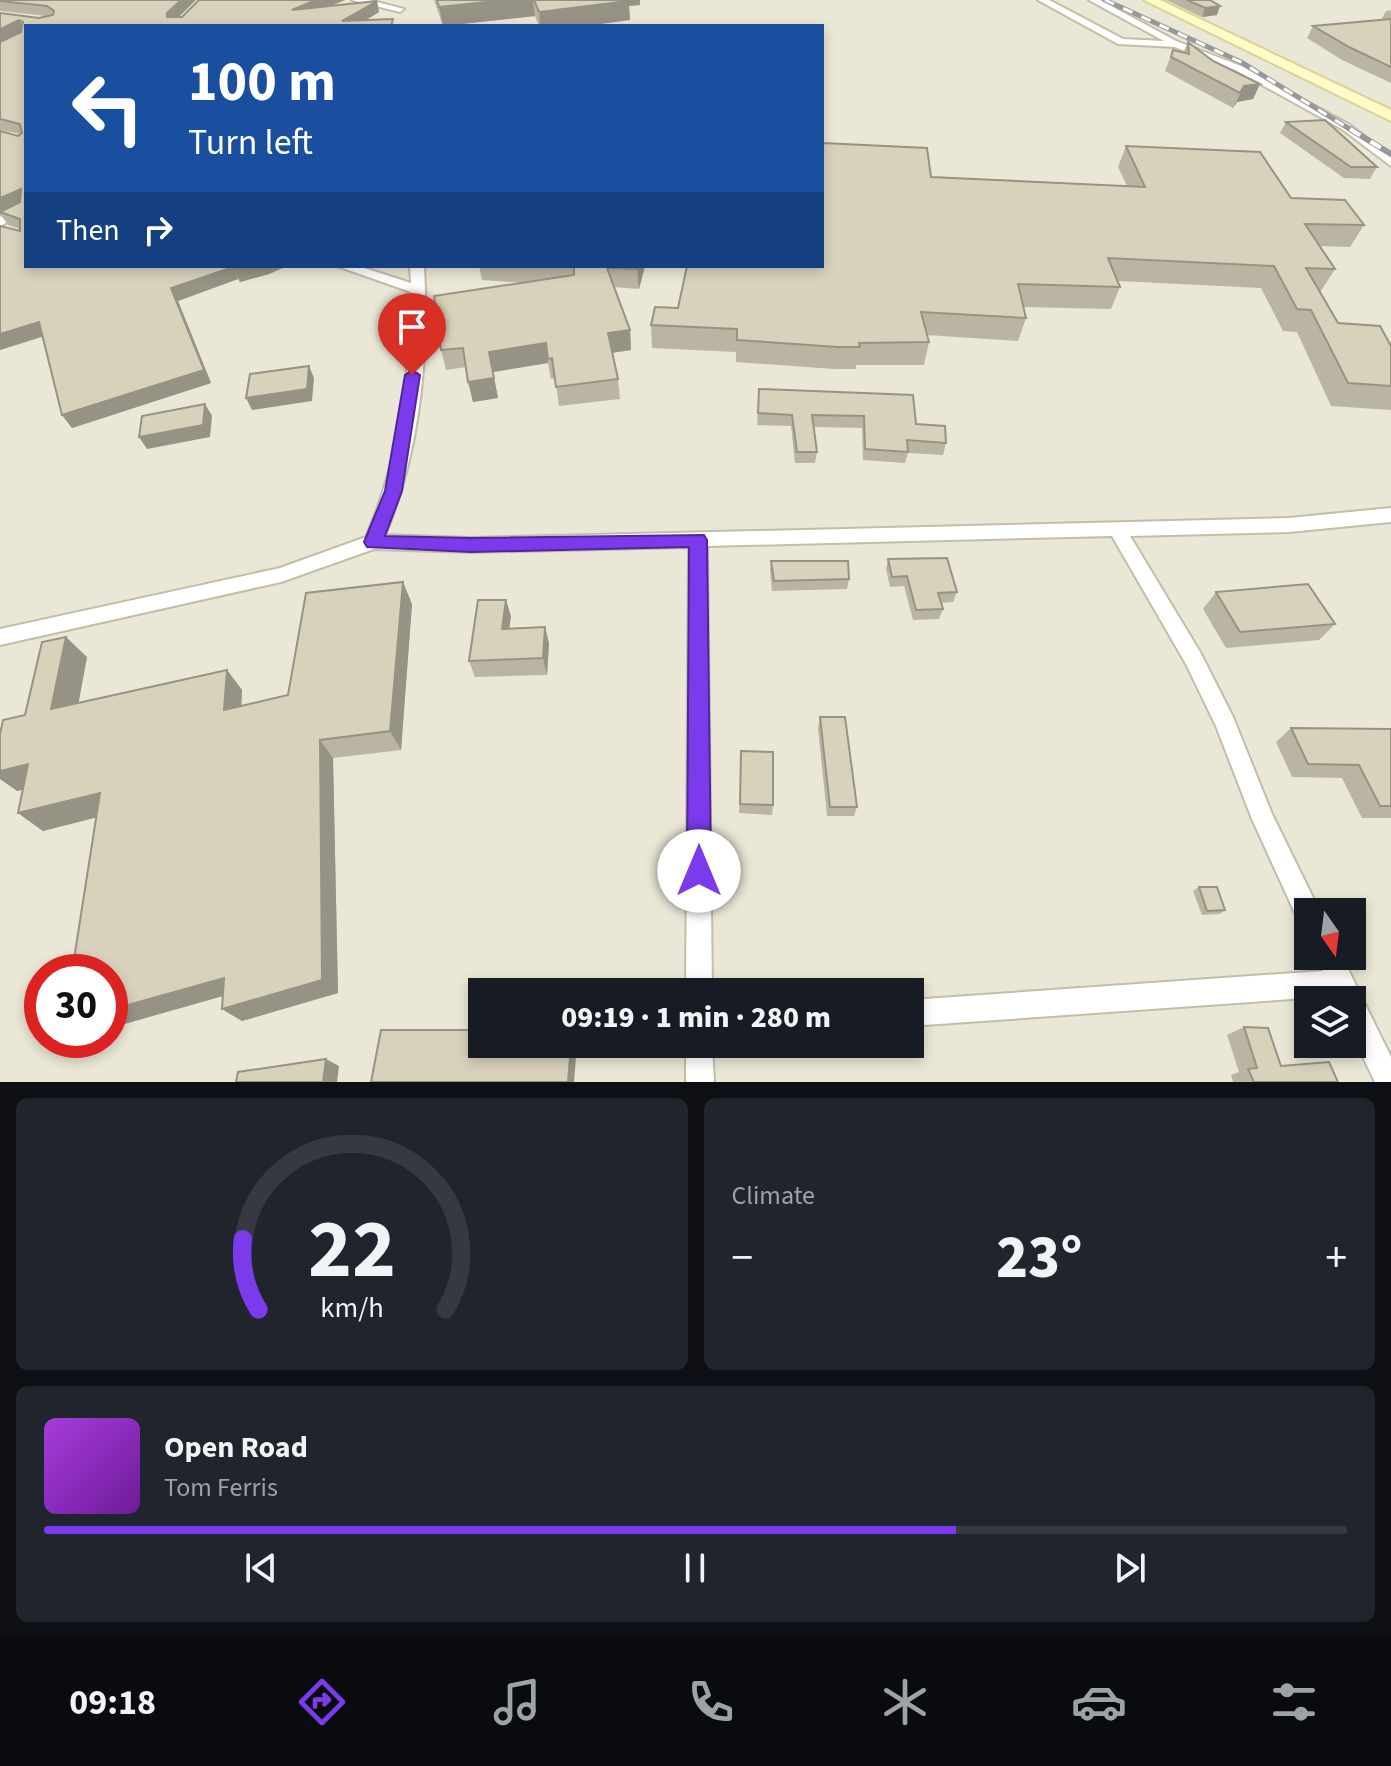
<!DOCTYPE html>
<html lang="en">
<head>
<meta charset="utf-8">
<style>
  body { margin:0; font-family:"Source Sans 3",sans-serif; background:#20242c; color:#f1f3f6; height:100vh; display:flex; flex-direction:column; font-size:30px; white-space:nowrap }
  * { box-sizing:border-box; margin:0 }
  p { font-size:26px; color:#9ea1a6 }
  .icon { flex:none; width:44px; height:44px; fill:none; stroke:currentColor; stroke-width:2; stroke-linecap:round; stroke-linejoin:round }
  .map { position:relative; height:1082px; overflow:hidden }
  .sheet { display:flex; flex-direction:column; gap:16px; padding:16px; background:#0d0f14; flex:1 }
  .sheet>* { flex:none }
  .guide { position:absolute; left:24px; top:24px; width:800px; height:244px; border-radius:0px; box-shadow:0 4px 12px #0003; background:#1a4fa0; color:#fff; overflow:hidden }
  .needle { width:52px; rotate:166deg }
  .fabs { position:absolute; left:1294px; top:898px; display:grid; gap:16px }
  .fabs a { display:grid; place-items:center; width:72px; height:72px; border-radius:0px; background:#171b24; box-shadow:0 4px 12px #0003; font-size:40px }
  .speed { position:absolute; left:24px; top:954px; display:flex; gap:16px; font-size:40px; font-weight:700; text-align:center }
  .speed>* { display:grid; place-content:center; width:104px; height:104px; border-radius:50%; background:#171b24; box-shadow:0 4px 12px #0003; line-height:1 }
  .speed .limit { border:12px solid #d22; background:#fff; color:#111 }
  .pin { position:absolute; display:grid; place-items:center; width:68px; height:68px; color:#fff; margin:-82px -34px; border-radius:50% 50% 50% 0; rotate:-45deg; box-shadow:0 0 8px #0007 }
  .pin .icon { rotate:45deg }
  .me { position:absolute; width:88px; margin:-44px; rotate:0deg; stroke-linejoin:round; filter:drop-shadow(0 0 6px #0008) }
  .turn { display:flex; align-items:center; gap:28px; height:168px; padding:0 32px; font-size:36px }
  .turn .icon { width:104px; height:104px; stroke-width:2.5 }
  .turn b { display:block; font-size:56px; line-height:68px }
  .then { display:flex; align-items:center; height:76px; padding:0 32px; background:#0003; gap:16px; font-size:30px }
  .big { font-size:60px; font-weight:800; line-height:1.1 }
  .sheet .tile { flex:1; display:flex; flex-direction:column; justify-content:center; gap:12px; min-width:0; padding:0 28px; border-radius:12px; background:#20242c }
  .sheet .dial { align-items:center; gap:0 }
  .dial svg { height:208px; overflow:visible; fill:none; stroke:#363941; stroke-width:7; stroke-linecap:round; text-anchor:middle }
  .dial text { fill:#f1f3f6; stroke:none }
  .song { display:flex; align-items:center; gap:24px }
  .cover { width:96px; height:96px; border-radius:12px; background:linear-gradient(135deg,hsl(280 70% 55%),hsl(280 70% 35%)) }
  .played { height:8px; border-radius:4px; background:linear-gradient(90deg,#7c3aed 70%,#363941 70%) }
  .keys { display:flex; justify-content:space-around; direction:ltr }
  .heat { display:flex; justify-content:space-between; align-items:center; font-size:44px; direction:ltr }
  .sheet .tiles { flex:1; display:grid; gap:16px; grid-template-columns:1fr 1fr }
  .tile:last-child { grid-column:span 2 }
  .trip { position:absolute; left:468px; top:978px; width:456px; height:80px; border-radius:0px; background:#171b24; box-shadow:0 4px 12px #0003; font-weight:800; line-height:80px; text-align:center }
  .menu { display:flex; height:128px; justify-content:space-around; align-items:center; background:#090b0e; color:#9ea1a6 }
  .menu .icon { width:56px; height:56px }
  .menu .active { color:#7c3aed }
  .menu b { font-size:36px; color:#f1f3f6 }
  .map>svg:first-child { display:block }
  .residential { fill:#eae7d6; fill-rule:evenodd }
  .lines { fill:none; stroke-linecap:round; stroke-linejoin:round }
  .street-casing { stroke:#c2beaa; stroke-width:4 }
  .secondary-casing { stroke:#dad394; stroke-width:4 }
  .street { fill:#fff; fill-rule:evenodd }
  .secondary { fill:#fffbc9; fill-rule:evenodd }
  .rail-far1-casing { stroke:#989898; stroke-width:5 }
  .rail-casing { stroke:#989898; stroke-width:6 }
  .rail-far1 { stroke:#fff; stroke-width:3; stroke-dasharray:10; stroke-linecap:butt }
  .rail { stroke:#fff; stroke-width:4; stroke-dasharray:12; stroke-linecap:butt }
  .wall { fill:#bab5a3 }
  .shaded-wall { fill:#979384 }
  .building { fill:#d8d2bd; stroke:#979384; stroke-width:2 }
  .route { fill:#7c3aed; stroke:#51269a; stroke-width:2 }
</style>
</head>
<body>
<div class="map">
<svg width="1391" height="1082" viewBox="0 0 1391 1082">
  <rect width="100%" height="100%" fill="#f6f4e8"/>
  <path class="residential" d="M0,0H1391V1082H0ZM26,26H822V266H26ZM1308,912H1352V956H1308ZM42,972H110V1040H42ZM482,992H910V1044H482ZM1308,1000H1352V1044H1308Z"/>
  <g class="lines">
    <defs>
      <path id="street" d="M352,0H369L404,9L400,12Z
        M1038,0H1049L1123,39L1164,41L1089,0H1100L1176,41L1241,66L1350,125L1391,157V166L1342,129L1235,70L1175,47L1118,44Z
        M26,203V212L0,226V217Z
        M337,266H358L411,283L410,266H424C429,356 420,451 385,535L471,538L1289,518L1391,508V522L1289,532L1130,536L1200,652L1233,717L1272,814L1320,912H1308V925L1299,922L1252,819L1216,726L1186,664L1112,536L707,546L712,992H686L689,547L471,552L374,549L281,582L0,645V629L280,568L366,537C400,459 410,377 411,292Z
        M1316,956H1342L1358,990L1356,994L1361,996L1391,1057V1082H1375L1352,1034V1000H1338L1335,996L910,1026V1000L1323,971Z
        M686,1044H712L714,1082H686Z"/>
      <path id="secondary" d="M1144,0H1160L1391,110V121Z"/>
    </defs>
    <use href="#street" class="street-casing"/>
    <use href="#secondary" class="secondary-casing"/>
    <use href="#street" class="street"/>
    <use href="#secondary" class="secondary"/>
    <defs>
      <path id="rail-far1" d="M1105,0L1241,62L1353,131"/>
      <path id="rail" d="M1350,129L1391,154"/>
    </defs>
    <use href="#rail-far1" class="rail-far1-casing"/>
    <use href="#rail" class="rail-casing"/>
    <use href="#rail-far1" class="rail-far1"/>
    <use href="#rail" class="rail"/>
  </g>
  <path class="wall" d="M0,0L178,17H182L199,0H345L331,6L377,1L379,12L366,20L394,26H26V266H287L269,274L240,282L238,279L178,301L211,383L72,428L62,415L42,337L0,350V226L20,231V229L8,225L0,214V131L18,136L20,134L0,130V13L39,18L47,16L0,11Z
    M434,0H640V5L629,6L630,20L585,26H539L535,16L443,26Z
    M1166,0H1210L1217,15L1202,17Z
    M1391,10V83L1342,60L1307,38L1313,26L1381,20L1386,11Z
    M1188,42L1213,61L1260,84L1253,99L1237,102L1233,108L1165,71L1173,50L1183,53Z
    M1286,122L1377,167L1370,179L1344,178L1280,133Z
    M1126,146L1291,198L1364,225L1350,247L1320,246L1335,269L1321,291H1320L1338,323L1391,346V410L1331,406L1297,332L1283,331L1261,288L1118,281L1120,287L1111,309L1023,307L1026,318L1018,341L927,335L929,342L924,365H856V369H834L736,362V352L652,348L651,325L678,308L931,177L1127,186L1118,167Z
    M479,266H645L639,289L614,287L630,330L631,350L612,353L618,379L620,399L559,406L555,378L551,379L548,363L493,372L498,398L473,402L466,367L446,370L441,350L524,283L482,280Z
    M759,389L916,424L946,443L943,455L908,453L905,463L863,460L862,428L814,427L817,452L815,463H795L791,426L757,425Z
    M888,559L957,592L953,602L941,603L943,609L939,619L913,620L904,586L890,587L886,569Z
    M771,561L849,579L847,589L772,591L770,571Z
    M1216,592L1335,624L1319,640L1226,648L1203,609Z
    M412,604L401,750L333,758L338,993L242,1021L222,1009L223,996L110,1028V972L96,817L43,831L18,813L23,790L17,791L25,715L87,657L78,703L227,670L242,690L241,706L288,695Z
    M511,616L509,628L549,643L547,675L475,677L469,661Z
    M820,717L857,807L854,816H827L818,728Z
    M1291,728L1391,729V818H1362L1342,778L1292,777L1276,742Z
    M741,751L773,805L772,815L739,813Z
    M1199,887L1225,910L1220,914L1202,915L1193,891Z
    M1244,1027L1281,1066L1338,1082H1233L1231,1075L1239,1072L1227,1035Z"/>
  <path class="shaded-wall" d="M181,0H196L172,24L167,17V13Z
    M316,0H345L296,20L292,10Z
    M505,0H533L535,16L443,26L439,7Z
    M621,0H640V5L629,6L630,20L585,26H540L539,12Z
    M377,1L379,12L356,26L342,21Z
    M1220,6L1217,15L1202,17L1205,8Z
    M19,20L25,30L0,43V29Z
    M1260,84L1253,99L1237,102L1233,108L1244,86Z
    M21,189L26,202L0,214V198Z
    M246,266H287L269,274L240,282L234,269Z
    M638,266H645L639,289L637,269Z
    M233,267L238,279L178,301L211,383L72,428L62,415L171,288Z
    M39,322L47,335L0,350V334Z
    M630,330L631,350L610,353L608,333Z
    M546,343L548,363L493,372L498,398L473,402L468,382L489,352Z
    M309,366L314,378L312,401L252,410L246,398Z
    M205,404L212,416L210,437L147,449L139,437Z
    M403,582L412,604L401,750L390,731Z
    M506,600L511,616L507,645L502,629Z
    M545,627L549,643L547,675L543,658Z
    M66,637L87,657L74,728L51,709Z
    M227,670L242,690L240,730L224,710Z
    M320,740L333,758L338,993L242,1021L222,1009Z
    M28,764L52,782L17,791L0,779V771Z
    M100,793L122,811L43,831L18,813Z
    M224,978L244,990L110,1028V1010Z
    M571,1044H577L574,1082H568Z
    M326,1059L339,1066L337,1082H323Z"/>
  <path class="building" d="M0,0H181L167,13V17H182L199,0H316L292,10L377,1L342,21L393,19L391,26H26V266H246L234,269L233,267L171,288L204,370L62,415L39,322L0,334V226L20,231V219L0,212L20,202L21,189L0,198V131L18,136L22,133L20,124L0,119V42L21,32L23,22L19,20L0,29V13L39,18L53,15L54,11L47,6L0,1Z
    M437,0H505L439,7Z
    M534,0H628V1L539,12Z
    M1187,0H1210L1220,6L1205,8Z
    M1391,19V67L1349,47L1313,26Z
    M1188,42L1213,61L1260,84L1244,86L1240,93L1171,57L1173,50L1189,54Z
    M1325,120L1377,167H1351L1286,122Z
    M822,143L927,148L931,177L1145,187L1126,146L1260,152L1291,198L1345,200L1364,225L1305,224L1335,269L1306,268L1338,323L1380,326L1391,346V386L1348,383L1311,310L1297,309L1274,266L1108,258L1120,287L1018,284L1026,318L921,312L929,342L859,343L860,347H838L737,340V329L651,325L655,307L678,308L687,266H822Z
    M571,266H638L637,269L607,268L630,330L608,333L618,379L556,387L552,358L548,359L546,343L489,352L494,378L468,382L463,348L441,350L434,296L574,275V266Z
    M309,366L307,389L246,398L250,374Z
    M759,389L913,395L916,424L945,426L946,443L907,440L908,452L865,449L864,416L812,415L817,452H797L792,415L758,413Z
    M205,404L203,425L139,437L142,416Z
    M947,558L957,592L938,593L943,609L916,610L907,576L892,577L888,559Z
    M771,561H848L849,579L774,581Z
    M403,582L390,731L320,740L322,980L222,1009L224,978L110,1010V972H72L100,793L18,813L28,764L0,771V734L3,720L25,715L42,642L66,637L51,709L227,670L224,710L288,695L306,593Z
    M1308,584L1335,624L1240,632L1216,592Z
    M478,600H506L502,629L545,627L543,658L469,661Z
    M820,717H845L857,807H830Z
    M1291,728L1391,729V806H1380L1359,765L1308,764Z
    M741,751L773,752V805L740,804Z
    M1199,887H1217L1225,910L1207,911Z
    M1244,1027L1268,1028L1281,1066L1329,1062L1338,1082H1254L1248,1069L1257,1068Z
    M381,1030H482V1044H571L568,1082H371Z
    M326,1059L323,1082H236L238,1072Z"/>
  <path class="route" d="M412,370L420,375L402,491L385,536L471,538L704,535L707,540L711,871L707,880L699,883L690,880L687,871L689,547L471,552L367,547L364,542L385,491L405,375Z"/>
</svg>
<div class="fabs">
<a><svg class="needle" viewBox="-14 -14 28 28"><path d="M0-13l5 13h-10z" fill="#e53935"/><path d="M0 13l5-13h-10z" fill="#9ea1a6"/></svg></a>
<a><svg class="icon" aria-label="layers" viewBox="0 0 24 24"><path d="M12 4l9 5-9 5-9-5zM3 14l9 5 9-5"/></svg></a>
</div>
<div class="speed"><div class="limit">30</div></div>
<div class="pin" style="left:412px;top:375px;background:#d93025"><svg class="icon" aria-label="arrive" viewBox="0 0 24 24"><path d="M6 21V4h12l-3 4 3 4H6"/></svg></div>
<svg class="me" style="left:699px;top:871px" viewBox="-20 -20 40 40"><circle r="19" fill="#fff"/><path d="M0-13L10 11 0 6-10 11z" fill="#7c3aed"/></svg>
<div class="trip">09:19 · 1 min · 280 m</div>
<div class="guide">
<div class="turn"><svg class="icon" aria-label="left" viewBox="0 0 24 24"><path d="M17 20v-9H6M10 6l-5 5 5 5"/></svg><div><b>100 m</b>Turn left</div></div>
<div class="then">Then<svg class="icon" aria-label="right" viewBox="0 0 24 24"><path d="M7 20v-9h11M14 6l5 5-5 5"/></svg></div>
</div>
</div>
<section class="sheet">
<div class="tiles">
<div class="tile dial"><svg viewBox="0 0 100 80">
<path d="M14 69A42 42 0 1 1 86 69"/>
<path d="M14 69A42 42 0 0 1 8 42" stroke="#7c3aed"/>
<text x="50" y="56" font-size="32" font-weight="700">22</text>
<text x="50" y="72" font-size="11">km/h</text>
</svg></div>
<div class="tile"><p>Climate</p>
<div class="heat"><a>−</a><b class="big">23°</b><a>+</a></div>
</div>
<div class="tile">
<div class="song"><i class="cover"></i><div><b>Open Road</b><p>Tom Ferris</p></div></div>
<div class="played"></div>
<div class="keys"><svg class="icon" aria-label="previous" viewBox="0 0 24 24"><path d="M18 5L8 12l10 7zM5 5v14"/></svg><svg class="icon" aria-label="pause" viewBox="0 0 24 24"><path d="M8 5v14M16 5v14"/></svg><svg class="icon" aria-label="next" viewBox="0 0 24 24"><path d="M6 5l10 7-10 7zM19 5v14"/></svg></div>
</div>
</div>
</section>
<nav class="menu">
<b>09:18</b>
<svg class="icon active" aria-label="directions" viewBox="0 0 24 24"><path d="M12 3l9 9-9 9-9-9zM9 14v-3h6M13 9l2 2-2 2"/></svg>
<svg class="icon" aria-label="music" viewBox="0 0 24 24"><path d="M9 18V5l10-2v13"/><circle cx="6" cy="18" r="3"/><circle cx="16" cy="16" r="3"/></svg>
<svg class="icon" aria-label="phone" viewBox="0 0 24 24"><path d="M5 4h4l2 5-3 2q2 4 5 5l2-3 5 2v4C11 20 4 13 5 4z"/></svg>
<svg class="icon" aria-label="climate" viewBox="0 0 24 24"><path d="M12 3v18M4 7l16 10M4 17L20 7"/></svg>
<svg class="icon" aria-label="car" viewBox="0 0 24 24"><path d="M5 17H2v-5l4-1 3-4h7l3 4 3 1v5h-3M9 17h6M6 11h13"/><circle cx="7" cy="17" r="2"/><circle cx="17" cy="17" r="2"/></svg>
<svg class="icon" aria-label="filters" viewBox="0 0 24 24"><path d="M4 7h16M4 17h16"/><circle cx="9" cy="7" r="2"/><circle cx="15" cy="17" r="2"/></svg>
</nav>
</body>
</html>
